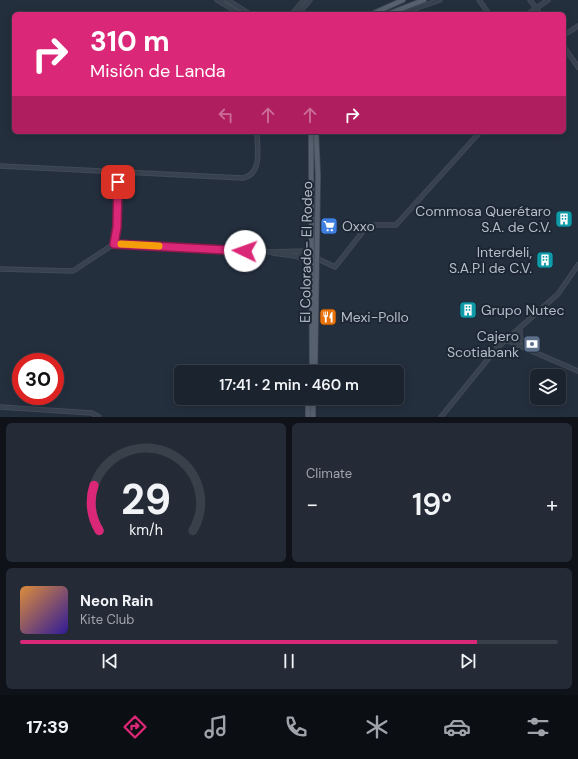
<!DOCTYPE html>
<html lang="en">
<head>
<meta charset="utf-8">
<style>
  body { margin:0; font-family:"DM Sans",sans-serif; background:#242b36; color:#f1f3f6; height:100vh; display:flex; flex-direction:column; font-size:15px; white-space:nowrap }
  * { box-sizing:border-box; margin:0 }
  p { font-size:13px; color:#a0a4aa }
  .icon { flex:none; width:22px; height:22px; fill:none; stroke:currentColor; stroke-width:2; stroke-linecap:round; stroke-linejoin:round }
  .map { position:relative; height:417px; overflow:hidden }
  .sheet { display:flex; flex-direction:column; gap:6px; padding:6px; background:#0f1319; flex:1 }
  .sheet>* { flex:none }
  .guide { position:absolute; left:12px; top:12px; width:554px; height:122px; border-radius:6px; box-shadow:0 2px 10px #0003,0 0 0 1px #39404a; background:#db2777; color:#fff; overflow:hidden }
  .fabs { position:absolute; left:530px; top:369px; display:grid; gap:8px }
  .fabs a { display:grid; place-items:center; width:36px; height:36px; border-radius:6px; background:#1b232e; box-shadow:0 2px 10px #0003,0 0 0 1px #39404a; font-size:20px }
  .speed { position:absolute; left:12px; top:353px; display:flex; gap:8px; font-size:20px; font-weight:700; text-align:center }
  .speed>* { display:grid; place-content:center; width:52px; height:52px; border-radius:50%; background:#1b232e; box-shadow:0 2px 10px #0003,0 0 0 1px #39404a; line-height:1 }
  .speed .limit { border:6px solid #d22; background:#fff; color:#111 }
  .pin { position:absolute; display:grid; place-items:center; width:34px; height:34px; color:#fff; margin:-17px; border-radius:8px; box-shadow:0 2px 6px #0006 }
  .me { position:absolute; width:44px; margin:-22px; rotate:273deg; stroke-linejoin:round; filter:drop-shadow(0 0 3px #0008) }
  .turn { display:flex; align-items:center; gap:14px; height:84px; padding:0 12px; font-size:18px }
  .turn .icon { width:52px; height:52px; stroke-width:2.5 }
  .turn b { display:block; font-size:28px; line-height:34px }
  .lanes { display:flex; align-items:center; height:38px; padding:0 12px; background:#0003; justify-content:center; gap:20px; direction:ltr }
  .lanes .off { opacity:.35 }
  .big { font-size:30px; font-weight:600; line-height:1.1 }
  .sheet .card { flex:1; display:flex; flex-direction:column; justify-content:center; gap:6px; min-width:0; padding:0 14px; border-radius:6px; background:#242b36 }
  .sheet .dial { align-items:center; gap:0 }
  .dial svg { height:104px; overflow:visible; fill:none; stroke:#39404a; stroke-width:7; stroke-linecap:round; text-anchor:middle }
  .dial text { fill:#f1f3f6; stroke:none }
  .song { display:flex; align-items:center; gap:12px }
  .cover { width:48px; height:48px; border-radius:6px; background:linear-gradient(135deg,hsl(30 70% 55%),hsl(250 70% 35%)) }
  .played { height:4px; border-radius:2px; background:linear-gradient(90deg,#db2777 85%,#39404a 85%) }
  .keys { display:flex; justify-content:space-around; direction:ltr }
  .heat { display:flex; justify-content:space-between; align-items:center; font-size:22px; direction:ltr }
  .sheet .tiles { flex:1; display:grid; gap:6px; grid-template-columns:1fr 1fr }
  .card:last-child { grid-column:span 2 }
  .trip { position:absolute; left:174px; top:365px; width:230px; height:40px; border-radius:6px; background:#1b232e; box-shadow:0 2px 10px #0003,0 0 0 1px #39404a; font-weight:600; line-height:40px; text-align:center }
  .tabs { display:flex; height:64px; justify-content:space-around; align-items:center; background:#0b0e12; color:#a0a4aa }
  .tabs .icon { width:28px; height:28px }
  .tabs .selected { color:#db2777 }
  .tabs b { font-size:18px; color:#f1f3f6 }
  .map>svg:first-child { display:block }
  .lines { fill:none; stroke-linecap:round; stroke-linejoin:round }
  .minor-casing { stroke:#414a57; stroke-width:5.5 }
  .major-casing { stroke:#414a57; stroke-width:6 }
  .minor { stroke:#38414e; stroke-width:3.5 }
  .major { stroke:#56606e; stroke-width:4.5 }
  .route-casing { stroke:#8e194d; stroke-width:10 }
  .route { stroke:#db2777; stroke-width:7 }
  .slow { stroke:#f59e0b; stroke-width:7 }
  .labels { text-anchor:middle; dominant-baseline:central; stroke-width:4; stroke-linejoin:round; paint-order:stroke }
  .poi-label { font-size:14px; fill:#b4bcc9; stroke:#1d2633; text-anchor:end }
  .street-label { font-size:14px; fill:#b4bcc9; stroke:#1d2633 }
</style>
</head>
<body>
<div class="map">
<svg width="578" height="417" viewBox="0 0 578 417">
  <rect width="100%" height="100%" fill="#242f3e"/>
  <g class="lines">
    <defs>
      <path id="minor" d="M217,0L240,14
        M227,0L250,14
        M479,0L489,14
        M530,0L540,14
        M292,14L304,0
        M298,14L310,0
        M400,14L440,0
        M528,14L548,0
        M564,35L578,26
        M564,47L578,67
        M0,166L243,178C263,174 257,148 257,132
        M114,244L117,227L119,172
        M273,253L295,256L312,262
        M316,258L335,267L368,225H396L480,132
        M0,269L73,271L114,244L272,252L304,251L312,245
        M520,327V337L528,349
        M506,340L578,371
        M0,407L92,413L99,417
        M441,417L497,348L558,294L578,265"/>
      <path id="major" d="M372,14L403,0
        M388,14L424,0
        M311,132L312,372
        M315,372L318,175L316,132
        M308,398V417
        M313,398V417"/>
    </defs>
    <use href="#minor" class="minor-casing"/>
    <use href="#major" class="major-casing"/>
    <use href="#minor" class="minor"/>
    <use href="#major" class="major"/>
  </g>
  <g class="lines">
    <defs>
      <path id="route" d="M118,182L117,227L114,244L245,251"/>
    </defs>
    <use href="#route" class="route-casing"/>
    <use href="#route" class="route"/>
    <path class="slow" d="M121,244L159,246"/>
  </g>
  <defs>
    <symbol id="building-square" viewBox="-11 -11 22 22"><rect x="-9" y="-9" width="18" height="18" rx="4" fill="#0f9aa8" stroke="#1d2633"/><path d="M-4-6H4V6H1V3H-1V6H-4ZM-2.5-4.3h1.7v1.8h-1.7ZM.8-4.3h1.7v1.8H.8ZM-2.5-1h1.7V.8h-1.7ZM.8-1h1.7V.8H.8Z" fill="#fff"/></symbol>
    <symbol id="supermarket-square" viewBox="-11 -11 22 22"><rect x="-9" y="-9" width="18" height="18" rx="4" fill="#3f7fe0" stroke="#1d2633"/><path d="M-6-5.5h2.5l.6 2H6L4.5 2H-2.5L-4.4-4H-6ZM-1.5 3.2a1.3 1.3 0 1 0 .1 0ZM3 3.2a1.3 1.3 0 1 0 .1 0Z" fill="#fff"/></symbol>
    <symbol id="restaurant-square" viewBox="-11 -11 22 22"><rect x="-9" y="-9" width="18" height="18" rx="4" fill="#e8710a" stroke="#1d2633"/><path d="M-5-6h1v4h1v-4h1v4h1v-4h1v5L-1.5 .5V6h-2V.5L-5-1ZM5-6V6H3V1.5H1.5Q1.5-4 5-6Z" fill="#fff"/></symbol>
    <symbol id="bank-square" viewBox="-11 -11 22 22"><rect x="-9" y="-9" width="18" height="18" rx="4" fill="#5c6f8a" stroke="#1d2633"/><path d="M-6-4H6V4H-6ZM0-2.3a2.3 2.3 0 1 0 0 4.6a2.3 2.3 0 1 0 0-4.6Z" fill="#fff"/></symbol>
  </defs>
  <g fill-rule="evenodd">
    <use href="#building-square" x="554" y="209" width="20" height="20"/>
    <use href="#supermarket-square" x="319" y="216" width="20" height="20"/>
    <use href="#building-square" x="535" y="250" width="20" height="20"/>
    <use href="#building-square" x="458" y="300" width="20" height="20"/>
    <use href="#restaurant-square" x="318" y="307" width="20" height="20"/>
    <use href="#bank-square" x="522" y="334" width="20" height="20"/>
  </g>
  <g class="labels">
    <g class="poi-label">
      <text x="551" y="211">Commosa Querétaro<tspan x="551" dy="16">S.A. de C.V.</tspan></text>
      <text x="342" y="226" text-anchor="start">Oxxo</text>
      <text x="532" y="252">Interdeli,<tspan x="532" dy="16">S.A.P.I de C.V.</tspan></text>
      <text x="481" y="310" text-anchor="start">Grupo Nutec</text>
      <text x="341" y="317" text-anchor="start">Mexi-Pollo</text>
      <text x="519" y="336">Cajero<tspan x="519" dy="16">Scotiabank</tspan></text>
    </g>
    <g class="street-label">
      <text transform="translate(306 252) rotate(-89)">El Colorado- El Rodeo</text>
    </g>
  </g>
</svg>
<div class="fabs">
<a><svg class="icon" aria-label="layers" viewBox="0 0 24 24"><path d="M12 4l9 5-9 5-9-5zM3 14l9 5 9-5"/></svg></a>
</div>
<div class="speed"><div class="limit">30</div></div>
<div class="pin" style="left:118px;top:182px;background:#d93025"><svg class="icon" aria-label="arrive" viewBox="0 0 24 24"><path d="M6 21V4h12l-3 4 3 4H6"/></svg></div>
<svg class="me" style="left:245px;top:251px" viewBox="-20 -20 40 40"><circle r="19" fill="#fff"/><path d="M0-13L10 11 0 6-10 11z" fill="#db2777"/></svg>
<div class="trip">17:41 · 2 min · 460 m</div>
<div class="guide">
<div class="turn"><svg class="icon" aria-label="right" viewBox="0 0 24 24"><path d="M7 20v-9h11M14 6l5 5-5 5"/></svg><div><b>310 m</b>Misión de Landa</div></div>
<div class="lanes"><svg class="icon off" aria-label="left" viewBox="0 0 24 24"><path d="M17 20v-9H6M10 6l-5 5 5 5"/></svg><svg class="icon off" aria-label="ahead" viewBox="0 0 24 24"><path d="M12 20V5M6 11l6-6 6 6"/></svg><svg class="icon off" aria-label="ahead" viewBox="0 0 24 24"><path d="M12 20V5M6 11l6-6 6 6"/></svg><svg class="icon" aria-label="right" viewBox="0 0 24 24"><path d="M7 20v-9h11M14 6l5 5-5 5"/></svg></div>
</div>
</div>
<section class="sheet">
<div class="tiles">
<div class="card dial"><svg viewBox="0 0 100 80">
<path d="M14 69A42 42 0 1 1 86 69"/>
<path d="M14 69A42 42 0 0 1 10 34" stroke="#db2777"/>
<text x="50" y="56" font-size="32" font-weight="700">29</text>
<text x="50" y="72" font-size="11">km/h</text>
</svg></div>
<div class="card"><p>Climate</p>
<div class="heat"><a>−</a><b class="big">19°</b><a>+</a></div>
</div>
<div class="card">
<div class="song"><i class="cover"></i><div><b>Neon Rain</b><p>Kite Club</p></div></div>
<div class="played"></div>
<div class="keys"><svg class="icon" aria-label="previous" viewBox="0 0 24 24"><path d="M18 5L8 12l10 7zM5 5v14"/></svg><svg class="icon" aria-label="pause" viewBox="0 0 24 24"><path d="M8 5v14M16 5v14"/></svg><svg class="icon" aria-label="next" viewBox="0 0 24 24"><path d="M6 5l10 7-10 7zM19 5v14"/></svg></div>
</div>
</div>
</section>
<nav class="tabs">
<b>17:39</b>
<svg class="icon selected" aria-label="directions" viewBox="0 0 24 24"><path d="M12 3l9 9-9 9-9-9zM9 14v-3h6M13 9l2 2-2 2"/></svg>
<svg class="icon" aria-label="music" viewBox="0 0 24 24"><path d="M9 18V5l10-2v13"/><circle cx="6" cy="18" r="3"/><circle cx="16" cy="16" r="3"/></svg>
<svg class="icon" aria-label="phone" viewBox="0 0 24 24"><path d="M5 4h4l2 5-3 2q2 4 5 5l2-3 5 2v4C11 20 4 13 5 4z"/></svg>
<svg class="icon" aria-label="climate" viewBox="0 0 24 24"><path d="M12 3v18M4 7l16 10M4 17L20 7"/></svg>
<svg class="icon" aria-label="car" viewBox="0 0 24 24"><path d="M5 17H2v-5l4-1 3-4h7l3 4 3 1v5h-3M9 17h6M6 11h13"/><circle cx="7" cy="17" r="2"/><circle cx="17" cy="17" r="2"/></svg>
<svg class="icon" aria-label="filters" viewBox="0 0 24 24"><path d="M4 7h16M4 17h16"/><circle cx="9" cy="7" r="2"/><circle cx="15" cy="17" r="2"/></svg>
</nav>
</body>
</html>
